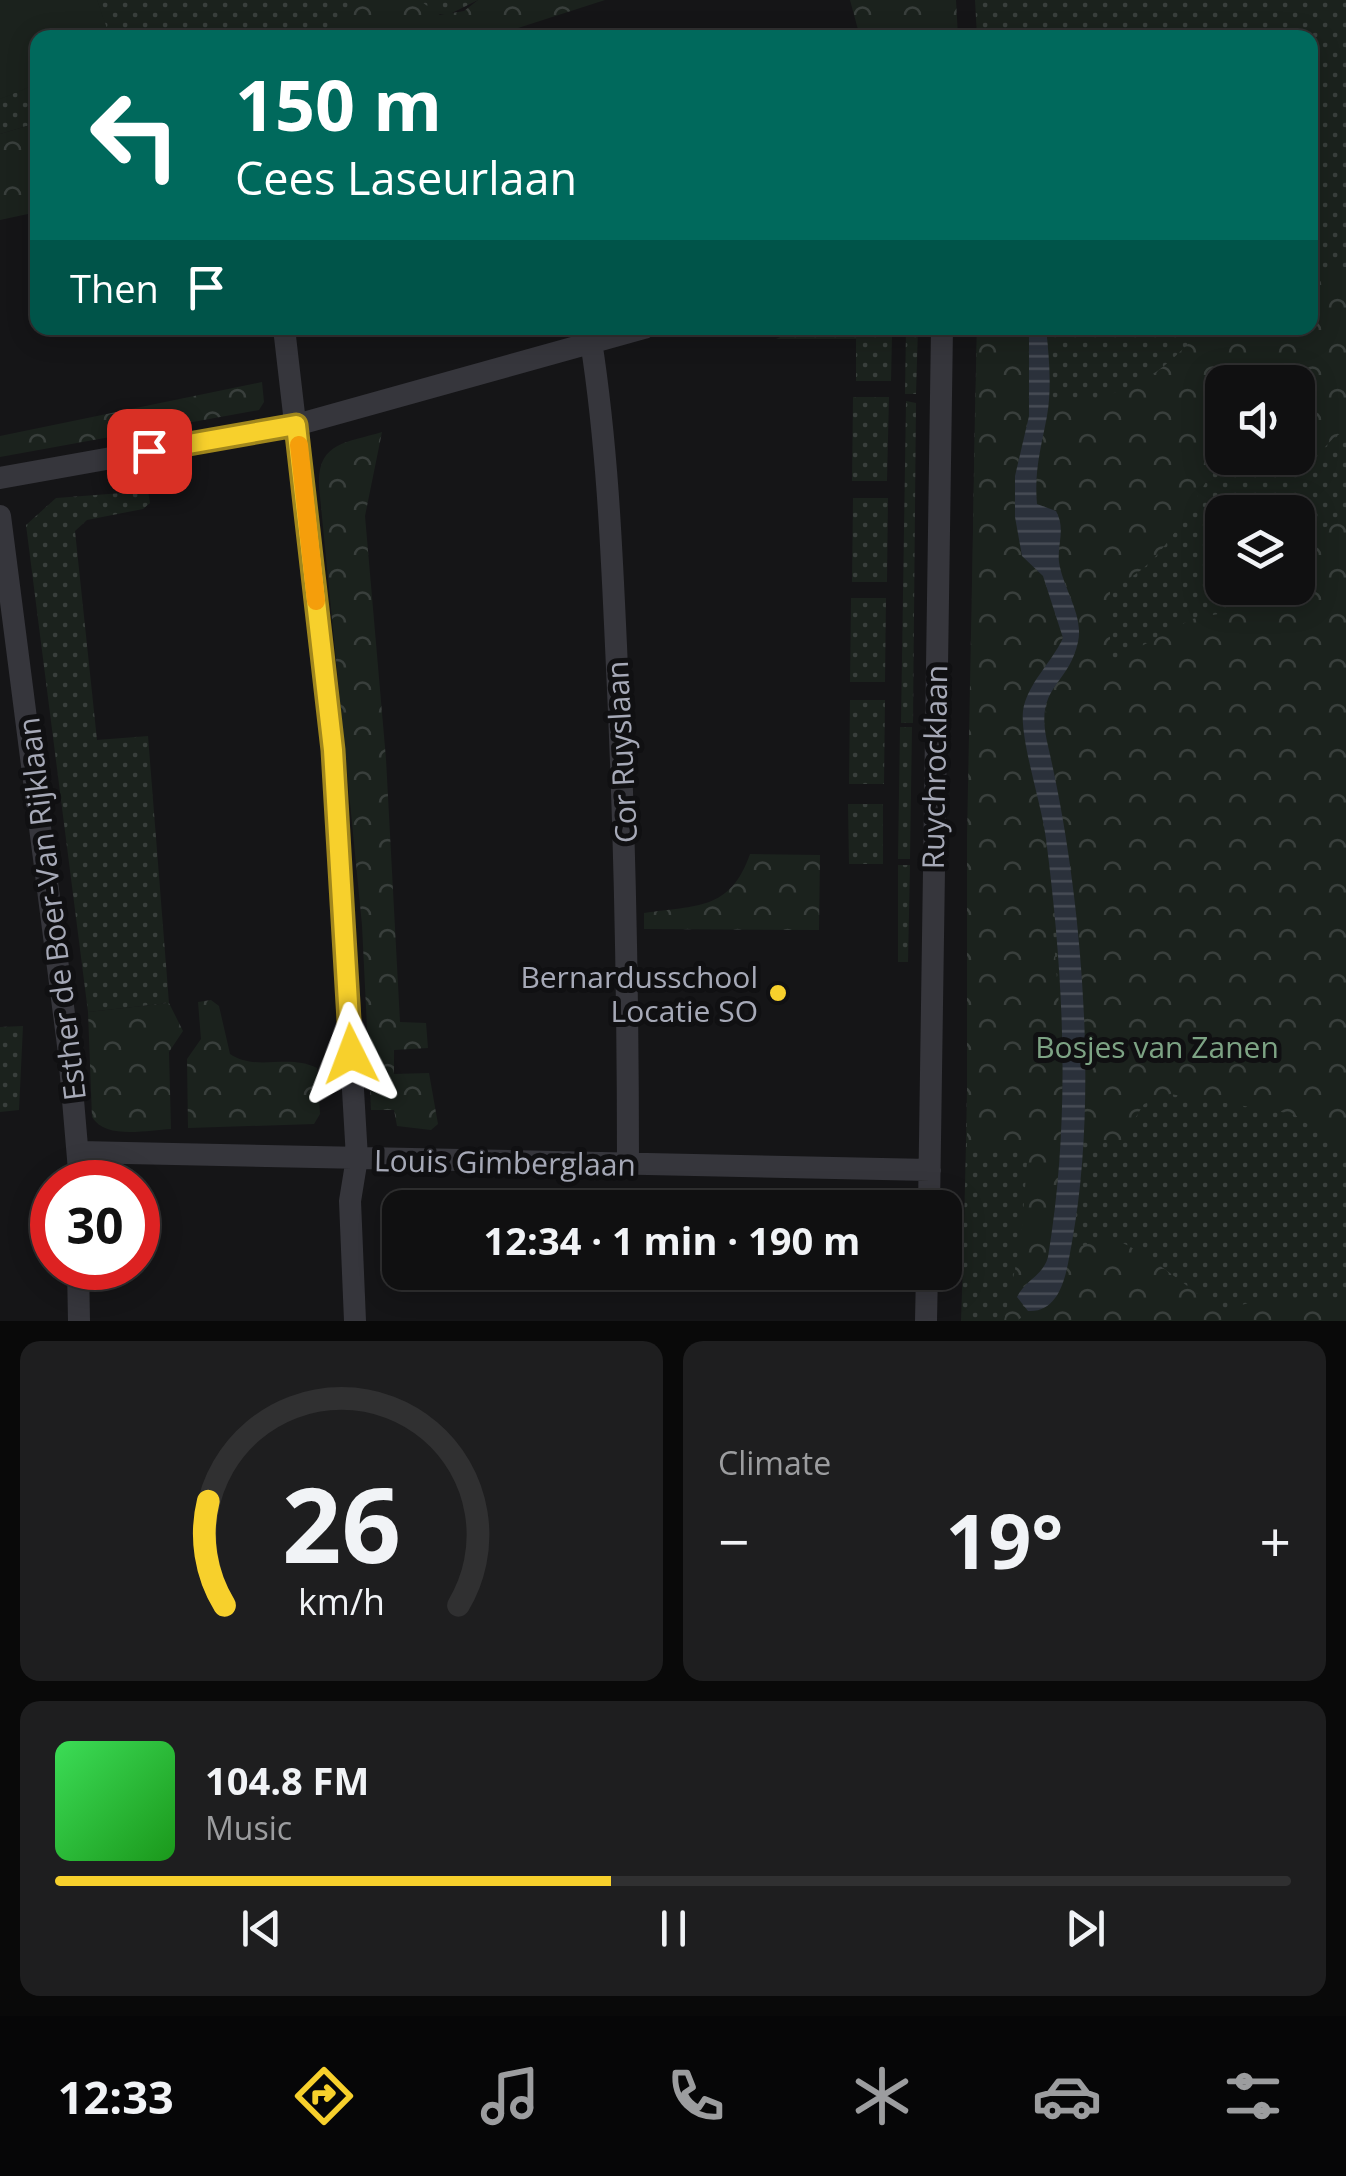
<!DOCTYPE html>
<html lang="en">
<head>
<meta charset="utf-8">
<style>
  body { margin:0; font-family:"Open Sans",sans-serif; background:#1e1e1f; color:#f1f3f6; height:100vh; display:flex; flex-direction:column; font-size:38px; white-space:nowrap }
  * { box-sizing:border-box; margin:0 }
  p { font-size:32px; color:#9c9d9f }
  .icon { flex:none; width:55px; height:55px; fill:none; stroke:currentColor; stroke-width:2; stroke-linecap:round; stroke-linejoin:round }
  .map { position:relative; height:1321px; overflow:hidden }
  .details { display:flex; flex-direction:column; gap:20px; padding:20px; background:#090909; flex:1 }
  .details>* { flex:none }
  .banner { position:absolute; left:30px; top:30px; width:1288px; height:305px; border-radius:20px; box-shadow:0 5px 25px #0003,0 0 0 2px #303031; background:#00695c; color:#fff; overflow:hidden }
  .tools { position:absolute; left:1205px; top:365px; display:grid; gap:20px }
  .tools a { display:grid; place-items:center; width:110px; height:110px; border-radius:20px; background:#101011; box-shadow:0 5px 25px #0003,0 0 0 2px #303031; font-size:50px }
  .speed { position:absolute; left:30px; top:1160px; display:flex; gap:20px; font-size:50px; font-weight:700; text-align:center }
  .speed>* { display:grid; place-content:center; width:130px; height:130px; border-radius:50%; background:#101011; box-shadow:0 5px 25px #0003,0 0 0 2px #303031; line-height:1 }
  .speed .limit { border:15px solid #d22; background:#fff; color:#111 }
  .pin { position:absolute; display:grid; place-items:center; width:85px; height:85px; color:#fff; margin:-42px; border-radius:20px; box-shadow:0 5px 15px #0006 }
  .me { position:absolute; width:110px; margin:-55px; rotate:357deg; stroke-linejoin:round; filter:drop-shadow(0 0 8px #0008) }
  .turn { display:flex; align-items:center; gap:35px; height:210px; padding:0 40px; font-size:45px }
  .turn .icon { width:130px; height:130px; stroke-width:2.5 }
  .turn b { display:block; font-size:70px; line-height:85px }
  .then { display:flex; align-items:center; height:95px; padding:0 40px; background:#0003; gap:20px; font-size:38px }
  .big { font-size:75px; font-weight:700; line-height:1.1 }
  .details .tile { flex:1; display:flex; flex-direction:column; justify-content:center; gap:15px; min-width:0; padding:0 35px; border-radius:20px; background:#1e1e1f }
  .details .dial { align-items:center; gap:0 }
  .dial svg { height:260px; overflow:visible; fill:none; stroke:#303031; stroke-width:7; stroke-linecap:round; text-anchor:middle }
  .dial text { fill:#f1f3f6; stroke:none }
  .song { display:flex; align-items:center; gap:30px }
  .cover { width:120px; height:120px; border-radius:15px; background:linear-gradient(135deg,hsl(130 70% 55%),hsl(120 70% 35%)) }
  .played { height:10px; border-radius:5px; background:linear-gradient(90deg,#f7d02c 45%,#303031 45%) }
  .keys { display:flex; justify-content:space-around; direction:ltr }
  .heat { display:flex; justify-content:space-between; align-items:center; font-size:55px; direction:ltr }
  .details .tiles { flex:1; display:grid; gap:20px; grid-template-columns:1fr 1fr }
  .tile:last-child { grid-column:span 2 }
  .trip { position:absolute; left:382px; top:1190px; width:580px; height:100px; border-radius:20px; background:#101011; box-shadow:0 5px 25px #0003,0 0 0 2px #303031; font-weight:700; line-height:100px; text-align:center }
  .menu { display:flex; height:160px; justify-content:space-around; align-items:center; background:#060607; color:#9c9d9f }
  .menu .icon { width:70px; height:70px }
  .menu .on { color:#f7d02c }
  .menu b { font-size:45px; color:#f1f3f6 }
  .map>svg:first-child { display:block }
  .green { fill:url(#green-dots); fill-rule:evenodd }
  .forest { fill:url(#forest-crowns) }
  .pitch { fill:#1b221d }
  .water { fill:url(#water-rules) }
  .lines { fill:none; stroke-linecap:round; stroke-linejoin:round }
  .street { stroke:#36363c; stroke-width:22 }
  .route-casing { stroke:#a1871d; stroke-width:25 }
  .route { stroke:#f7d02c; stroke-width:18 }
  .slow { stroke:#f59e0b; stroke-width:18 }
  .poi-dot { fill:#f7d02c; stroke:#101012; stroke-width:4 }
  .labels { text-anchor:middle; dominant-baseline:central; stroke-width:10; stroke-linejoin:round; paint-order:stroke }
  .street-label { font-size:30px; fill:#a6a9b7; stroke:#101012 }
  .poi-label { font-size:30px; fill:#a6a9b7; stroke:#101012; text-anchor:end }
  .park-label { font-size:30px; fill:#7da384; stroke:#101012 }
</style>
</head>
<body>
<div class="map">
<svg width="1346" height="1321" viewBox="0 0 1346 1321">
  <defs>
    <pattern id="green-dots" width="8" height="8" patternUnits="userSpaceOnUse" patternTransform="scale(2.5)"><rect width="8" height="8" fill="#1b221d"/><path d="M2 2h.1M6 6h.1" fill="none" stroke="#393f3c" stroke-width="1.8" stroke-linecap="round"/></pattern>
    <pattern id="forest-crowns" width="20" height="18" patternUnits="userSpaceOnUse" patternTransform="scale(2.5)"><rect width="20" height="18" fill="#1b221d"/><path d="M2 6a3 3 0 1 1 6 0M12 15a3 3 0 1 1 6 0" fill="none" stroke="#393f3c"/></pattern>
    <pattern id="water-rules" width="6" height="5" patternUnits="userSpaceOnUse" patternTransform="scale(2.5)"><rect width="6" height="5" fill="#2b313b"/><path d="M0 2.5h6" fill="none" stroke="#474c55"/></pattern>
  </defs>
  <rect width="100%" height="100%" fill="#151517"/>
  <path class="green" d="M58,0H478L448,15L430,13L321,38L72,37Z
    M975,0H1346V1321H961C973,990 968,659 977,328H1310V38L977,37ZM1222,382H1298V458H1222ZM1222,512H1298V588H1222Z
    M37,56V123L0,134V71Z
    M799,328H884L892,336L891,381H856V339H776Z
    M906,328H918L916,394H905Z
    M853,397H889L887,481H852Z
    M906,401L916,403L913,723H901Z
    M148,491L150,503L143,509L87,520L75,531L97,740L148,736L169,1003L88,1012L26,525L56,498Z
    M853,498H888L887,582H852Z
    M851,598H886L885,682H850Z
    M850,700H885L884,784H849Z
    M900,727H912L910,859H898Z
    M848,804H883V864H849Z
    M898,865H910L908,962H898Z
    M23,1026L19,1110L0,1112V1027Z"/>
  <path class="forest" d="M356,0H419L440,15L464,11L478,0H605L490,37H321L340,25Z
    M850,0H956L958,37H860Z
    M37,123V212L0,220V134Z
    M1346,267V430C1311,449 1330,468 1277,458H1298V382H1222V458H1226L1218,463C1189,506 1162,571 1110,587V663L1192,619L1234,611L1267,588H1298V551L1316,531L1346,519V1153L1294,1114L1170,1094L1144,1104L1121,1141H1084V1061L1069,864L1044,726L1048,693L1076,651L1071,601L1058,557L1062,521L1056,511L1037,504L1034,475L1048,402C1123,400 1154,382 1203,328H1310V276Z
    M977,328H1029V416L1019,455L1015,517L1022,556L1043,576L1063,638L1023,715L1046,839L1063,1056L1062,1167L1048,1257L1045,1270L1022,1287L1020,1305L1038,1312C1062,1296 1065,1276 1070,1250C1081,1247 1097,1239 1109,1239C1133,1240 1197,1295 1222,1312C1262,1295 1303,1296 1346,1300V1321H1032L1028,1312L1017,1321H1004L1021,1241L1028,1149L967,1150V837Z
    M262,382L264,402L259,410L0,457V436Z
    M382,432L365,516L386,759L400,1022L426,1023L428,1048L394,1050V1074L429,1073L438,1124L431,1130L397,1126L394,1110H371L362,925L319,486C317,442 346,443 382,432Z
    M750,854L820,855L819,930L644,929V913C697,905 730,911 750,854Z
    M211,1000L219,1006L230,1054C257,1072 288,1053 317,1068L320,1114L314,1124L188,1128L187,1059L201,1039L198,1002Z
    M169,1003L183,1031L169,1052L171,1129C147,1130 106,1140 92,1117L88,1012Z"/>
  <path class="pitch" d="M0,0H97L110,37L38,38L37,84L0,99Z"/>
  <path class="water" d="M1029,328H1046C1049,356 1052,388 1047,416C1041,448 1034,471 1037,504L1056,511C1066,529 1057,544 1059,562C1063,589 1084,615 1078,642C1068,688 1033,685 1048,746C1082,891 1099,1096 1072,1242C1067,1268 1063,1313 1028,1311L1017,1297C1025,1280 1043,1276 1048,1257C1071,1119 1064,978 1046,839C1042,805 1020,741 1023,711C1027,684 1052,662 1063,638L1043,576L1022,556L1015,517V476L1029,416Z"/>
  <g class="lines">
    <path class="street" d="M284,328L333,750L357,1158L350,1201L355,1321
      M591,341C608,450 612,558 617,668C625,834 628,999 628,1165
      M0,478L296,425L644,328
      M0,516L69,1053L80,1182
      M80,1152L930,1170
      M929,1208L942,328
      M78,1268L79,1321
      M926,1321L927,1272"/>
  </g>
  <g class="lines">
    <defs>
      <path id="route" d="M149,451L296,425L333,750L351,1054"/>
    </defs>
    <use href="#route" class="route-casing"/>
    <use href="#route" class="route"/>
    <path class="slow" d="M299,445L316,601"/>
  </g>
  <circle class="poi-dot" cx="778" cy="993" r="10"/>
  <g class="labels">
    <g class="street-label">
      <text transform="translate(621 752) rotate(-93)">Cor Ruyslaan</text>
      <text transform="translate(934 767) rotate(-89)">Ruychrocklaan</text>
      <text transform="translate(51 909) rotate(-97)">Esther de Boer-Van Rijklaan</text>
      <text transform="translate(505 1162) rotate(1)">Louis Gimberglaan</text>
    </g>
    <g class="poi-label">
      <text x="758" y="976">Bernardusschool<tspan x="758" dy="34">Locatie SO</tspan></text>
    </g>
    <g class="park-label">
      <text x="1157" y="1046">Bosjes van Zanen</text>
    </g>
  </g>
</svg>
<div class="tools">
<a><svg class="icon" aria-label="sound" viewBox="0 0 24 24"><path d="M4 9h4l5-4v14l-5-4H4zM17 9q2 3 0 6"/></svg></a>
<a><svg class="icon" aria-label="layers" viewBox="0 0 24 24"><path d="M12 4l9 5-9 5-9-5zM3 14l9 5 9-5"/></svg></a>
</div>
<div class="speed"><div class="limit">30</div></div>
<div class="pin" style="left:149px;top:451px;background:#d93025"><svg class="icon" aria-label="arrive" viewBox="0 0 24 24"><path d="M6 21V4h12l-3 4 3 4H6"/></svg></div>
<svg class="me" style="left:351px;top:1054px" viewBox="-20 -20 40 40"><path d="M0-17L14 15 0 8-14 15z" fill="#f7d02c" stroke="#fff" stroke-width="4"/></svg>
<div class="trip">12:34 · 1 min · 190 m</div>
<div class="banner">
<div class="turn"><svg class="icon" aria-label="left" viewBox="0 0 24 24"><path d="M17 20v-9H6M10 6l-5 5 5 5"/></svg><div><b>150 m</b>Cees Laseurlaan</div></div>
<div class="then">Then<svg class="icon" aria-label="arrive" viewBox="0 0 24 24"><path d="M6 21V4h12l-3 4 3 4H6"/></svg></div>
</div>
</div>
<section class="details">
<div class="tiles">
<div class="tile dial"><svg viewBox="0 0 100 80">
<path d="M14 69A42 42 0 1 1 86 69"/>
<path d="M14 69A42 42 0 0 1 9 37" stroke="#f7d02c"/>
<text x="50" y="56" font-size="32" font-weight="700">26</text>
<text x="50" y="72" font-size="11">km/h</text>
</svg></div>
<div class="tile"><p>Climate</p>
<div class="heat"><a>−</a><b class="big">19°</b><a>+</a></div>
</div>
<div class="tile">
<div class="song"><i class="cover"></i><div><b>104.8 FM</b><p>Music</p></div></div>
<div class="played"></div>
<div class="keys"><svg class="icon" aria-label="previous" viewBox="0 0 24 24"><path d="M18 5L8 12l10 7zM5 5v14"/></svg><svg class="icon" aria-label="pause" viewBox="0 0 24 24"><path d="M8 5v14M16 5v14"/></svg><svg class="icon" aria-label="next" viewBox="0 0 24 24"><path d="M6 5l10 7-10 7zM19 5v14"/></svg></div>
</div>
</div>
</section>
<nav class="menu">
<b>12:33</b>
<svg class="icon on" aria-label="directions" viewBox="0 0 24 24"><path d="M12 3l9 9-9 9-9-9zM9 14v-3h6M13 9l2 2-2 2"/></svg>
<svg class="icon" aria-label="music" viewBox="0 0 24 24"><path d="M9 18V5l10-2v13"/><circle cx="6" cy="18" r="3"/><circle cx="16" cy="16" r="3"/></svg>
<svg class="icon" aria-label="phone" viewBox="0 0 24 24"><path d="M5 4h4l2 5-3 2q2 4 5 5l2-3 5 2v4C11 20 4 13 5 4z"/></svg>
<svg class="icon" aria-label="climate" viewBox="0 0 24 24"><path d="M12 3v18M4 7l16 10M4 17L20 7"/></svg>
<svg class="icon" aria-label="car" viewBox="0 0 24 24"><path d="M5 17H2v-5l4-1 3-4h7l3 4 3 1v5h-3M9 17h6M6 11h13"/><circle cx="7" cy="17" r="2"/><circle cx="17" cy="17" r="2"/></svg>
<svg class="icon" aria-label="filters" viewBox="0 0 24 24"><path d="M4 7h16M4 17h16"/><circle cx="9" cy="7" r="2"/><circle cx="15" cy="17" r="2"/></svg>
</nav>
</body>
</html>
